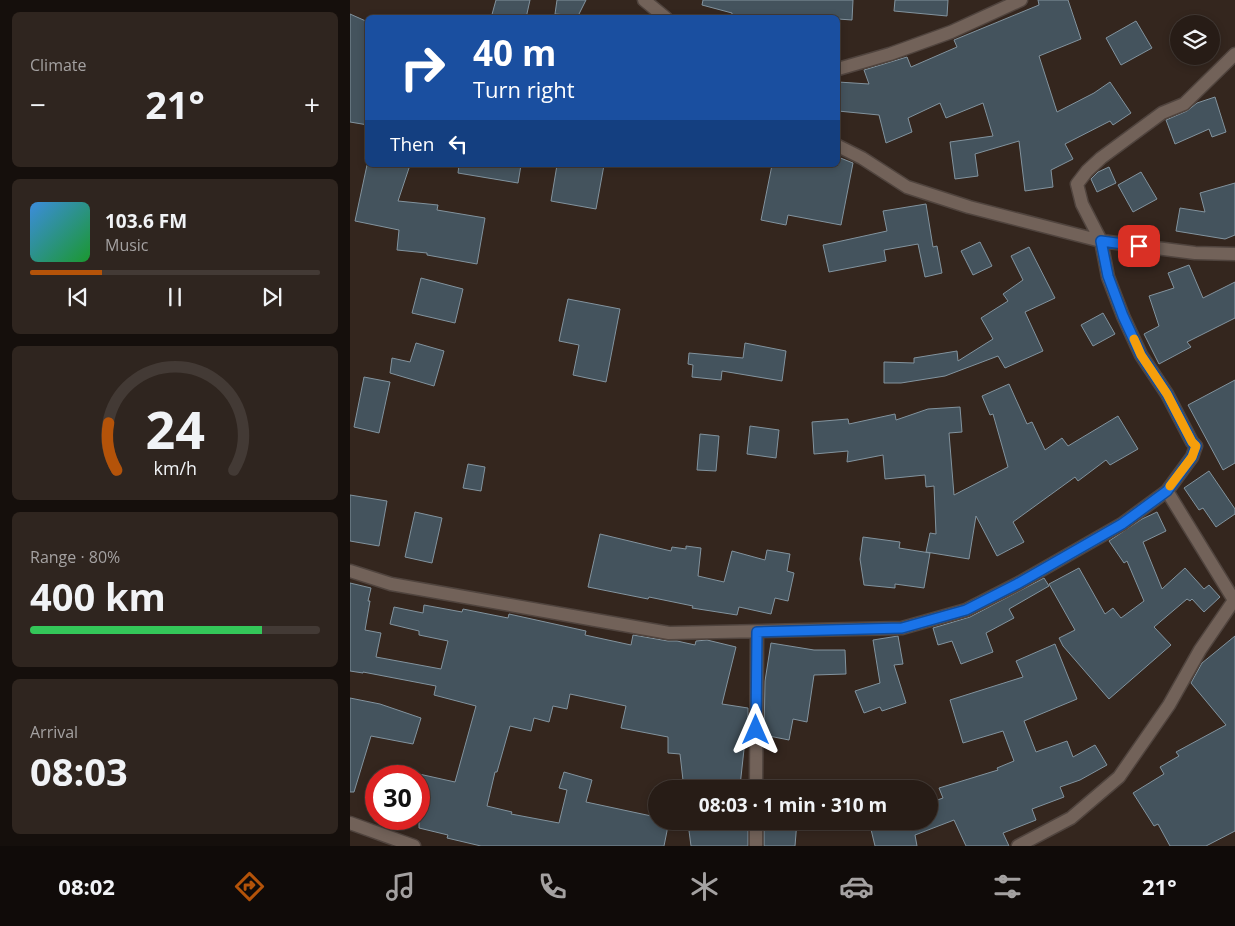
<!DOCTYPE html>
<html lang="en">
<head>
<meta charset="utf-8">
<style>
  body { margin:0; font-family:"Open Sans",sans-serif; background:#2f251f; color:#f1f3f6; height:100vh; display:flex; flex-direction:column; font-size:19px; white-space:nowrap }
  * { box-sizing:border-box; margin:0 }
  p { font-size:16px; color:#a4a1a1 }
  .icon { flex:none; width:28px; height:28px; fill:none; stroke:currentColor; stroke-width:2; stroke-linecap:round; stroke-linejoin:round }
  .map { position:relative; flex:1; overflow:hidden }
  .sheet { display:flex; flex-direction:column; gap:12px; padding:12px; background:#150f0c; width:350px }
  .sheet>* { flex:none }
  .banner { position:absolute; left:15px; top:15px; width:475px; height:152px; border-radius:8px; box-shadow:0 2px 8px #0003,0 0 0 1px #433a35; background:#1a4fa0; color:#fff; overflow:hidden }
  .buttons { position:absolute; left:820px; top:15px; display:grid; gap:10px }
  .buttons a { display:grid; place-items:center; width:50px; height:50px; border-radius:50%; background:#271c16; box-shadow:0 2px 8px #0003,0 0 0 1px #433a35; font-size:25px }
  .speed { position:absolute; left:15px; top:765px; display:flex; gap:10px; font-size:25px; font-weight:700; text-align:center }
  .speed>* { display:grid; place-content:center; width:65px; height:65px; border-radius:50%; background:#271c16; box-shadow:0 2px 8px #0003,0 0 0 1px #433a35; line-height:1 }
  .speed .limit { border:8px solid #d22; background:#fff; color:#111 }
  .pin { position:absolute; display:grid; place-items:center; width:42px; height:42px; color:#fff; margin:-21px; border-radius:10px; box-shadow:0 2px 8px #0006 }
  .me { position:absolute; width:55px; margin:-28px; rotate:0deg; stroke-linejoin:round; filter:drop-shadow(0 0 4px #0008) }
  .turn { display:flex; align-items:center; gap:18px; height:105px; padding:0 25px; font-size:22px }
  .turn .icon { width:65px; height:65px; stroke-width:2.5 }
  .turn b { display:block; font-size:35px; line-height:42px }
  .then { display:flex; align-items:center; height:48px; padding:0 25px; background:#0003; gap:10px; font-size:19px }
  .big { font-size:38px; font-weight:700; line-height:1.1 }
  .sheet .card { flex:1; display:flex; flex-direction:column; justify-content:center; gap:8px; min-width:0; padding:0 18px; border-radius:8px; background:#2f251f }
  .sheet .dial { align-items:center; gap:0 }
  .dial svg { height:130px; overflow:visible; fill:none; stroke:#433a35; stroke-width:7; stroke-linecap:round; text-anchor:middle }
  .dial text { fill:#f1f3f6; stroke:none }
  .song { display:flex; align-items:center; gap:15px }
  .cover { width:60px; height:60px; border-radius:8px; background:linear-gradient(135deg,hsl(210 70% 55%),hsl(130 70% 35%)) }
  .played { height:5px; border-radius:2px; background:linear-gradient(90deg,#b45309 25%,#433a35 25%) }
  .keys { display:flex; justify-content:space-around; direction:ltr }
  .heat { display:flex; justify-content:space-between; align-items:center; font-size:28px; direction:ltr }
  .charge { height:8px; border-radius:4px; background:linear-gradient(90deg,#34c759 80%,#433a35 0) }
  .trip { position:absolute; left:298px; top:780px; width:290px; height:50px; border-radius:25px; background:#271c16; box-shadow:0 2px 8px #0003,0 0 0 1px #433a35; font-weight:700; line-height:50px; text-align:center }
  .dock { display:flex; height:80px; justify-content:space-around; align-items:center; background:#100b09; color:#a4a1a1 }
  .dock .icon { width:35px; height:35px }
  .dock .current { color:#b45309 }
  .dock b { font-size:22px; color:#f1f3f6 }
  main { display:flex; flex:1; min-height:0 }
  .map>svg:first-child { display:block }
  .building { fill:#44535d; stroke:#82939e }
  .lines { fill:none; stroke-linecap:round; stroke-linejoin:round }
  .street-casing { stroke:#50443e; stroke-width:15 }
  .street { stroke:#726259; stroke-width:12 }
  .route-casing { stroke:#114b97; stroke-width:12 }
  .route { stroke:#1a73e8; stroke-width:9 }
  .slow { stroke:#f59e0b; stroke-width:9 }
</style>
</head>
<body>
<main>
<section class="sheet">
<div class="card"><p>Climate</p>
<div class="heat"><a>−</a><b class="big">21°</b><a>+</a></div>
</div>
<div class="card">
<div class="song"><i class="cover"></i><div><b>103.6 FM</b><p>Music</p></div></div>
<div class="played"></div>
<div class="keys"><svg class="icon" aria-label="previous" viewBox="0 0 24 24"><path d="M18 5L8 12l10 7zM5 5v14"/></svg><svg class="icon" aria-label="pause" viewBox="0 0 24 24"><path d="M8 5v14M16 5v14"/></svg><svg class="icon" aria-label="next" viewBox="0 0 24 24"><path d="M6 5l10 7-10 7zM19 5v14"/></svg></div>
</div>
<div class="card dial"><svg viewBox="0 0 100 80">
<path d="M14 69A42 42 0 1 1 86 69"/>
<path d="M14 69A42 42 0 0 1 9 40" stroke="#b45309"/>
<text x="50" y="56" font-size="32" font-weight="700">24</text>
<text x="50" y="72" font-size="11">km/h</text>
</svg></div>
<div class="card"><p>Range · 80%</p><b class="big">400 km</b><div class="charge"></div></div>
<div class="card"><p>Arrival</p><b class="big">08:03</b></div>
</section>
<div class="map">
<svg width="885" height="846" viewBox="0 0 885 846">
  <rect width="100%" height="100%" fill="#34261e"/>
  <path class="building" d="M146,0H180L176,18H141Z
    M207,0H236L228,16L205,14Z
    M353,0H503L502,20L488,19V18H441V16L382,15V13L352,5Z
    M545,0H598L597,16L544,11Z
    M688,0H718L731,39L689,56L707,112L744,93L760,82L781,113L763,125L760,121L715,144L723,159L701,170L703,187L675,191L669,141L625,154L628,176L605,179L600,142L643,136L633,103L596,118L590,103L558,118L562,132L536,143L529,115L488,111V82L519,84L514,70L557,57L561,67L607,47L604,40L689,5Z
    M0,14L18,22V125L0,122Z
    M786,21L802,48L771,65L756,38Z
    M865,97L876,132L862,137L859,129L825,144L816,120L837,111L847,103Z
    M488,157L503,163L491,225L438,215L436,225L411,220L422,165H488Z
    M17,165H60L48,201L88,205L87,210L135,218L127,264L77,255V253L47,250L49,230L5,221Z
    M109,165H171L168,183L108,173Z
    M207,165H254L246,209L201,201Z
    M759,167L766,183L747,192L741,179L748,172Z
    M791,172L807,199L783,212L768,185Z
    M885,183V235L875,239L826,231L830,208L855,212L850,193Z
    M576,204L583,247L587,246L592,273L575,277L568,244L534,250L536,261L479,272L473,245L537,231L533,211Z
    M630,242L642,266L623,275L611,251Z
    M679,247L705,298L675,312L693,351L655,368L648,356L595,376L551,383H534V362L564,363V358L607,351L608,361L643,339L631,318L658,301L653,294L673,280L661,256Z
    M839,265L853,298L885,282V318L837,342L841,347L809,364L794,334L809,326L799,296L824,288L818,273Z
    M71,278L113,289L105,323L62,313Z
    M218,299L270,309L256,382L223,375L229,345L209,341Z
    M753,313L765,334L743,346L731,325Z
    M66,343L94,351L84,386L40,373L42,358L60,362Z
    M395,343L436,351L432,381L372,371L371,380L342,377L343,365L338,364L339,353L393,358Z
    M14,377L40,382L29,433L4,427Z
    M885,380V463L873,470L838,405Z
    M659,384L677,424L682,422L695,450L712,438L718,446L768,416L788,449L760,465L756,460L728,481L725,477L663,522L674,542L647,556L626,516L619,559L576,552L580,533L586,534L584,486L576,487L575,475L535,479L533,455L497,462L498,451L464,454L462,422L498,419L499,424L545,414L546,420L578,409L610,407L612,432L599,433L604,495L658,467L643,414L640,415L632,396Z
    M400,426L429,430L426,458L397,454Z
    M350,434L369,436L366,471L347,470Z
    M118,464L135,467L131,491L113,488Z
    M859,471L885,509V514L866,527L853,508L849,510L834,488Z
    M0,495L37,501L29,546L0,541Z
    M65,512L92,518L82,563L55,557Z
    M807,512L816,531L793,542L812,589L835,568L854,589L859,585L870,597L854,612L842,599L840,601L837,599L804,627L821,645L759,699L713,646L709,638L725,630L699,584L729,568L755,614L763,608L771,618L794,601L777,561L774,563L759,541L792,519Z
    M250,534L321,551L322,547L336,549V546L351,548L348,576L374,582L382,551L415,560L417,550L440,554L437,571L444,573L438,601L425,598L421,614L389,607L387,615L342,608L343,606L299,597L298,599L238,587Z
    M513,537L550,542L549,548L580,553L574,588L545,584V588L514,585L510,559Z
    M694,578L699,586L659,609L664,618L636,633L643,652L611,664L602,641L588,645L583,628L620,617Z
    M0,583L21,588L18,601H20L15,630L31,633L26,657L91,669L98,641L69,635V631L40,624L44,607L73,613L74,605L112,612L113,609L158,618L159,614L236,631L235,635L281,645L283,635L318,641H327L345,645L346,641L357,640L386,647L372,704L398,708V732L396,731L390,786L348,781V789H334L330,754L318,753V737L271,728L276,706L220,694L217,709L203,706L199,722L184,718L181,731L160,726L147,772H145L137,806L162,812L161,814L209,823L217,790L209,788L214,772L242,780L236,802L306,817V821H319L314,846H131L97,838L98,835L69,828V774L105,782L126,706L84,695L86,686L13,672V673L0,671Z
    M548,636L553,664L544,665L556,703L532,711L530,707L514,713L505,691L530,683L523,640Z
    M885,636V831L856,846H820L808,824L804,826L783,793L814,774L810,767L829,756L826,752L876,725L841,683L852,663Z
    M421,643L464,650H495L496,674L464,675L457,722L443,719L439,740L414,735L415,681Z
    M705,644L727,699L674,721L686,752L717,741L723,757L745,745L757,765L730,780L710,787L714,797L682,809L686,820L653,833L659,846H616L604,820L565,835L567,846H525L519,821H579V803L593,798L589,788L648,770L647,768L664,761L653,731L613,743L600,700L673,677L666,661Z
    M0,698L30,704L71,718L63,744L21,736L4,792H0Z
    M350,821H370V824L398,822V846H341L338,823Z
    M414,821H447L445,846H414Z"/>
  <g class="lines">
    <defs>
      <path id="street" d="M294,0L316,18
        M488,69L540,54L601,32L671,0
        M488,146L512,158L557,187L619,207L751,241L845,253L885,254
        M817,491L884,600
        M0,571L41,584L319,633L552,628L616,610L667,584L772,524L817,491L842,457L846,446L842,442L817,394L791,355L773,316L758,277L751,241L732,204L727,184L737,171L751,158L812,113L834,104L885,54
        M406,789L407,632
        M0,823L64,846
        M406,846V821
        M668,846L721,818L769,777L819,705L850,650L885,599"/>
    </defs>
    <use href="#street" class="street-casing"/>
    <use href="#street" class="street"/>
  </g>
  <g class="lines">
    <defs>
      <path id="route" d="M406,730L407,632L552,628L616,610L667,584L772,524L817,491L842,457L846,446L842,442L817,394L791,355L773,316L758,276L751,241L789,246"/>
    </defs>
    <use href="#route" class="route-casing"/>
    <use href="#route" class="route"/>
    <path class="slow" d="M784,339L791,355L817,394L842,442L846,446L842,457L820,486"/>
  </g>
</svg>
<div class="buttons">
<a><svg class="icon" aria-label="layers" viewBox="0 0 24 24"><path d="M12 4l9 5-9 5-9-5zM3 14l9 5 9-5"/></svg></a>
</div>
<div class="speed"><div class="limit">30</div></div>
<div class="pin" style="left:789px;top:246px;background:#d93025"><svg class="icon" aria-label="arrive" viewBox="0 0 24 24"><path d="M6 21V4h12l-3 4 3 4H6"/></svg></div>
<svg class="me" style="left:406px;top:730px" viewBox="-20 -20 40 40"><path d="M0-17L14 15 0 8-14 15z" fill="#1a73e8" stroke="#fff" stroke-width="4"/></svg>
<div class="trip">08:03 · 1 min · 310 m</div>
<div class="banner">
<div class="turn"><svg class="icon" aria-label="right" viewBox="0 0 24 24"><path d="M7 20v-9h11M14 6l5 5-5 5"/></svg><div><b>40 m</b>Turn right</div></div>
<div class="then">Then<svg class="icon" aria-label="left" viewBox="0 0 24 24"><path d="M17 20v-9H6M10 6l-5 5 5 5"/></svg></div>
</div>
</div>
</main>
<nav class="dock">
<b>08:02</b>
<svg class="icon current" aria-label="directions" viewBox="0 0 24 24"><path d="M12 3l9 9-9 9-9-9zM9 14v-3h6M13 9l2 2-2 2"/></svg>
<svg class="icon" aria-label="music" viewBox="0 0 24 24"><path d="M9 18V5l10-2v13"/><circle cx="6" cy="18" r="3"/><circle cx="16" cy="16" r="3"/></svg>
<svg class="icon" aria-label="phone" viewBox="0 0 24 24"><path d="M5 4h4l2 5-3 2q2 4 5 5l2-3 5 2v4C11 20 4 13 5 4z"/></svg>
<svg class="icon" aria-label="climate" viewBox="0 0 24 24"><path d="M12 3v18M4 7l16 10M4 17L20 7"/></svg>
<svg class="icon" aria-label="car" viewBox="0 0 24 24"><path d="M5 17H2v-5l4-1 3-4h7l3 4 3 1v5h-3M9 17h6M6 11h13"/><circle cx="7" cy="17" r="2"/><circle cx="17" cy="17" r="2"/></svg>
<svg class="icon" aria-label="filters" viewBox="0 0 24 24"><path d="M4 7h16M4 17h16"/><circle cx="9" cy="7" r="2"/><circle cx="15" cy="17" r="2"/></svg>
<b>21°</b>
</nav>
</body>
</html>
